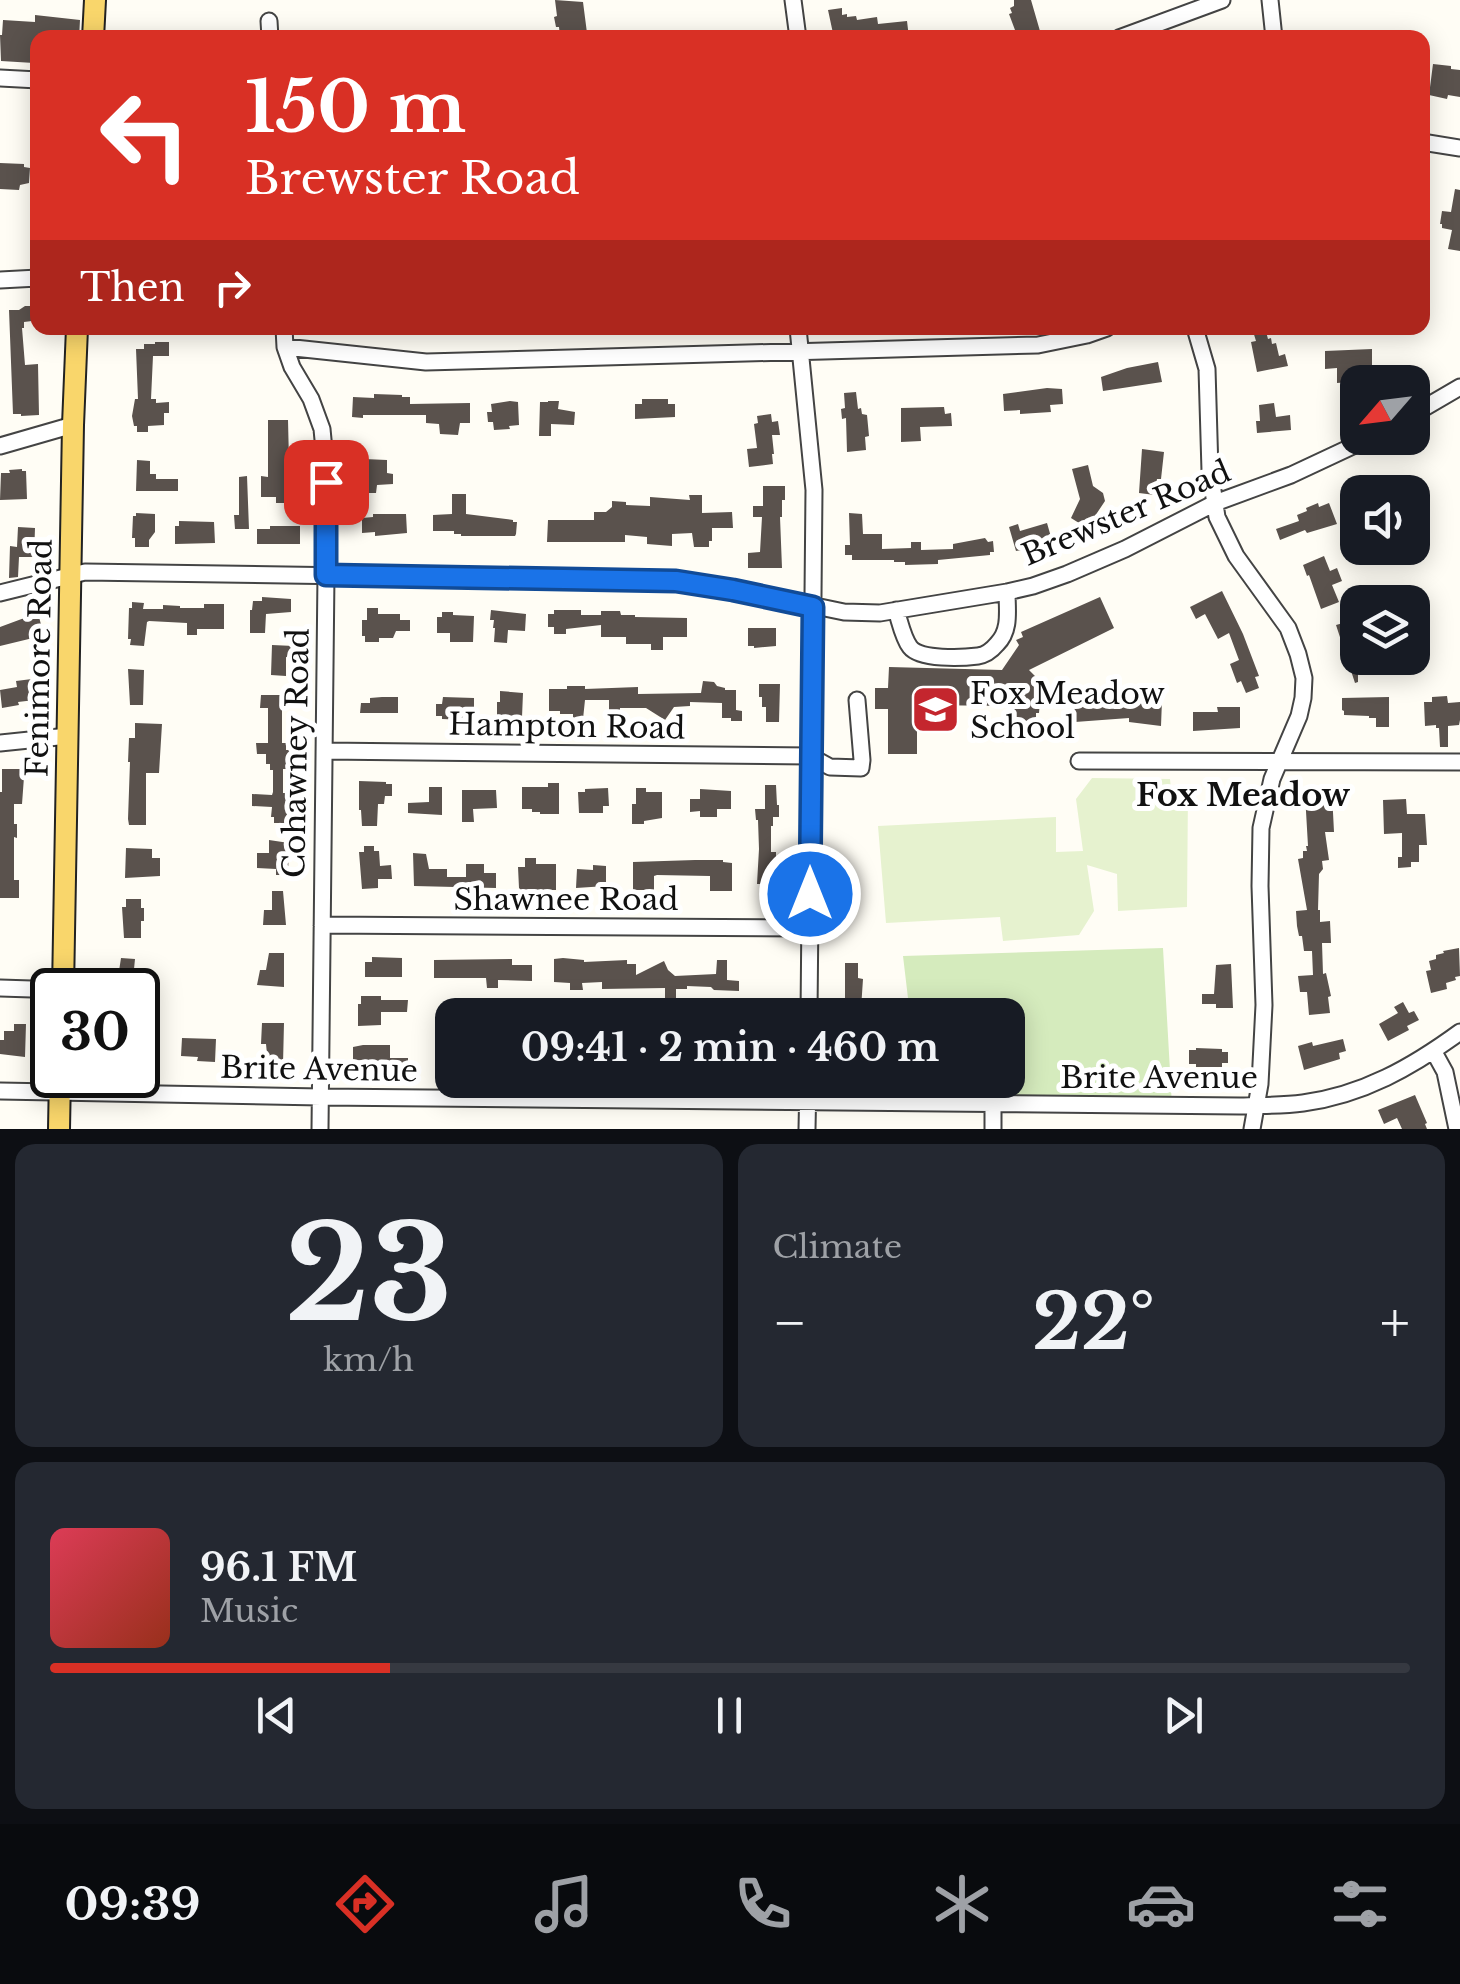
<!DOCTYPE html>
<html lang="en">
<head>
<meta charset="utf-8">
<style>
  body { margin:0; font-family:"Libre Baskerville",serif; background:#242831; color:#f1f3f6; height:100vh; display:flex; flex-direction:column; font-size:38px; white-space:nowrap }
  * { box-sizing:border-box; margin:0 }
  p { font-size:32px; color:#9ea1a6 }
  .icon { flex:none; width:55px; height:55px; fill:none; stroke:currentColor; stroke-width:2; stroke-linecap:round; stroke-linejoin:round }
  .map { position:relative; height:1129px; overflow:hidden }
  .panel { display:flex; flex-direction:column; gap:15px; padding:15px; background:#0d0f14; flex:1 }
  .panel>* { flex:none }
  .top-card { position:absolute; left:30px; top:30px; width:1400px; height:305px; border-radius:20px; box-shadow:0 5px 25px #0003; background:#d93025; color:#fff; overflow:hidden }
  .needle { width:65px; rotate:242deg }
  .buttons { position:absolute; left:1340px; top:365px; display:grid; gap:20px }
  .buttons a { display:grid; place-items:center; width:90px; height:90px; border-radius:20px; background:#171b24; box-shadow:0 5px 25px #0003; font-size:50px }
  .speed { position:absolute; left:30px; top:968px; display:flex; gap:20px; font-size:50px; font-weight:700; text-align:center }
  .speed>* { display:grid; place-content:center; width:130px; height:130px; border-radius:50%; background:#171b24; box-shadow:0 5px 25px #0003; line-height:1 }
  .speed .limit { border:5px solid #111; border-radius:15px; background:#fff; color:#111 }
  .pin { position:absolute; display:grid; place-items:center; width:85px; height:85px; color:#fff; margin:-42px; border-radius:20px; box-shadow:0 5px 15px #0006 }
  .me { position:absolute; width:110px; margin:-55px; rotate:0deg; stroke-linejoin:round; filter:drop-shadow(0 0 8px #0008) }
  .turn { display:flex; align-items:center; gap:35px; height:210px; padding:0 50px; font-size:45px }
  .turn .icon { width:130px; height:130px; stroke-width:2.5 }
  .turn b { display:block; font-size:70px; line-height:85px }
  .then { display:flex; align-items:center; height:95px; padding:0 50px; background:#0003; gap:20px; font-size:38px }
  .big { font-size:75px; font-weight:700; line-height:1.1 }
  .panel .card { flex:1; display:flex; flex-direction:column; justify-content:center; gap:15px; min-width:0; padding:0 35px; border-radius:20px; background:#242831 }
  .panel .dial { align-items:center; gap:0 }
  .dial b { font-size:130px; line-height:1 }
  .song { display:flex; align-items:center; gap:30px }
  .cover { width:120px; height:120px; border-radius:15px; background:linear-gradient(135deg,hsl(350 70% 55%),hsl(10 70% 35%)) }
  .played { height:10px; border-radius:5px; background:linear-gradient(90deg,#d93025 25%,#363941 25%) }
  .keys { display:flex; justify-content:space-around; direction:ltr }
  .heat { display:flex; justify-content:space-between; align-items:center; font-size:55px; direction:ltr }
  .panel .tiles { flex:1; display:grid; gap:15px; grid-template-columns:1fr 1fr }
  .card:last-child { grid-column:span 2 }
  .trip { position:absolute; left:435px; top:998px; width:590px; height:100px; border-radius:20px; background:#171b24; box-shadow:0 5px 25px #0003; font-weight:700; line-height:100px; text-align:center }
  .tabs { display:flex; height:160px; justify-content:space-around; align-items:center; background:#090b0e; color:#9ea1a6 }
  .tabs .icon { width:70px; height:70px }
  .tabs .selected { color:#d93025 }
  .tabs b { font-size:45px; color:#f1f3f6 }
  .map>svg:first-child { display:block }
  .green { fill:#d5ebbd }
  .pitch { fill:#e6f2cf }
  .building { fill:#5a524d }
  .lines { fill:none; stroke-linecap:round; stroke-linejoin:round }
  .minor-casing { stroke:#444; stroke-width:19 }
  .major-casing { stroke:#222; stroke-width:24 }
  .minor { stroke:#fff; stroke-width:15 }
  .major { stroke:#f9d66b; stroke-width:20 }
  .route-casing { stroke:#114b97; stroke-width:25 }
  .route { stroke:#1a73e8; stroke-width:18 }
  .labels { text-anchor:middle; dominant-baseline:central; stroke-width:10; stroke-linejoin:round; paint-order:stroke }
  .street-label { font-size:30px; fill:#111; stroke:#fff }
  .poi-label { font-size:30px; fill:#111; stroke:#fff; text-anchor:start }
  .neighbourhood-label { font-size:32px; font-weight:bold; fill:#111; stroke:#fff }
</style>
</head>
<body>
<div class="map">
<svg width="1460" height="1129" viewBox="0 0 1460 1129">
  <rect width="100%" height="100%" fill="#fffdf5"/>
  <path class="green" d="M1163,948L1172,1106L919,1095L917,1080H1008V1015H910L903,956Z"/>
  <path class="pitch" d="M1092,778L1170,779L1171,789L1188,790L1187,907L1118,911L1117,874L1087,865L1094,911L1079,935L1003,941L1000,917L886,923L878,826L1056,817V852L1083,851L1076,799Z"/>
  <path class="building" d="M555,0L583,2L587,33L560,37L559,27H556L554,17L557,16Z
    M1014,0H1031L1042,38H1018L1009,14L1012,13L1010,8L1014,6Z
    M842,8V15L847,14V17L856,16L857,20L877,17L878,24L907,21L909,38H834L828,10Z
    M35,15L80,20L79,38H38L34,63L1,61L0,35H2L3,20L35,22Z
    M1433,64L1451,66V69L1460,70V97L1448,95L1447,99L1429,95Z
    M0,163L24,164V167L30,168L29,183L20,185L19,190L0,189Z
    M1455,189L1460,190V251L1448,249L1452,230L1442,228V224H1440L1442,211L1451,212Z
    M25,306H38V315H32V321L24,322V328H22L25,365L38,364L39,415L21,416V414H13L9,310H19Z
    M1252,328H1265L1268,339L1271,338L1272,344L1276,343L1279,356L1285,354L1288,366L1257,372L1251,342L1256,341Z
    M155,342H169V356H153L151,399H156V403L169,402V413H164V425L148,426V432H137V426H134L132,416L135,399H138L136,349H144V344H155Z
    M1372,349V369L1350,370V382L1337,383V368L1325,369V351Z
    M1158,362L1162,382L1103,391L1101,377L1127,368Z
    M1047,388L1062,389L1063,404L1050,405L1051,412L1020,414V410L1004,411L1003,394Z
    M856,392L858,409L861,408L862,414L867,415L869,436L865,437L866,450L847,452L846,418L842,419L841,409L845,408L844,393Z
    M374,394L402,395V397H410V404L470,403V423H460L458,435L440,434L439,424L426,423V415H363V418L352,417L353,397L374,398Z
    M642,399H668V404H675V417L635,419V404H642Z
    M510,401L518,402L519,425L509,426L510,429L494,430L493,422H488L487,412H492L491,404Z
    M548,401H559L558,409L575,412L574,425L551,424V436H539L540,402H548Z
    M1274,403L1276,417L1290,415L1291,430L1257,433L1256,421H1260L1259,405Z
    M944,407L945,414L951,413L952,426L920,427L921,441L901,442V408Z
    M771,414L772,422L778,421L780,435H772L774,454H772L773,464L749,467L747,449L757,448L754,424L758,423L757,416Z
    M268,420H288L290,503H276V497H261V476L268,477Z
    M1142,449L1164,452L1161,479H1157L1155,495L1139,493Z
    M364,459L387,460V473L393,474V484L377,485L376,493H366V485H363Z
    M137,460L150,461V474H156V479H178V491H136Z
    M1088,465L1093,486L1103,493L1105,501L1087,528L1071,518L1080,499L1072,469Z
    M22,469V471H26L27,499L0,500L1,473H10L9,470Z
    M247,476L249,529H235L234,515H239V477Z
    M763,486H785V500H782V517H780L782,568H748V553L760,552L762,517H753V506H763Z
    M452,494H466V514L513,520V522H517L516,534L515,536H461V534H454V531H433V515L452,514Z
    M689,495H702V513L732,512L733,528H712V541H709V547H694L692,533L672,534V546L647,544V537L625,535V542H547L548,520H594V512H606L612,507V501L626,502V505L650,506V497L690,500Z
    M1318,503L1319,507L1329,503L1337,524L1307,533L1305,530L1280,540L1276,529L1299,521L1297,515L1307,511L1306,508Z
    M136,513L155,514V532L149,540V547H135V538H132L133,516H136Z
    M849,513L862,514L863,534H882V549L911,548V542H921V550L953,549V544L985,538L988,542L993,541L994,552H990V555L938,560V564L905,565V562H894V560H852V555H845V545H850Z
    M373,514H406L407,533L375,536V532L362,533V518L373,517Z
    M179,521L214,522L215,543L175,544V526H179Z
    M1047,523L1053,544L1016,551L1009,527L1018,524L1020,531Z
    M270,526H300V544H257V529H270Z
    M18,527L35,528L34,557H19L18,577L9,578L10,546L17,547Z
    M1324,556L1330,571L1337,568L1342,581L1332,585L1339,602L1321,609L1309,575L1307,576L1303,565Z
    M1222,591L1243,634L1259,676L1255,677L1259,688L1246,693L1241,681L1237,683L1230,664L1239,660L1229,633L1218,639L1205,614L1196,619L1190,607Z
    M262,597L291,599V612L266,614L265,633H250V610H252L253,601H262Z
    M1100,597L1114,628L1029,670L1042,683L1034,701H1040L1039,713H1036V731H1011V706L917,705V754H888V709H875V688H888L889,667L1002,670L1019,645L1016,640L1023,637L1021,632Z
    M132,602L144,603L143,609H163V605L180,606V608H204V604H224V629H197V635H187V623L149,621L147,622L144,646L130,645L131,639H128L129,608H132Z
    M367,608H378V614H400V620H410V631H396L393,638H379V642H365V636H362V620H367Z
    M491,610L526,614L525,631L508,630L507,643L494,642L495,628H493L494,620H490Z
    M554,610H581V615H601V611H620L621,615H635V617L687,618V637H663V650H651V644H626V637H601V625L566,629V634H554V627H548V614H554Z
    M442,612H453V615L474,616L473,642H450V633H437V617H442Z
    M27,617L28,620L39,617L43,632L32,635L33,638L0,646V627Z
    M1354,620L1358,632V658H1383L1384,660L1358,668V682L1355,683L1336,625Z
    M748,628H776V646L754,648V646H748Z
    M272,645L294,646V658L286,657V676L271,675Z
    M128,669L144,670L143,705H130Z
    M40,678L43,699L18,702L19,705L2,708L0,690L17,687L16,681Z
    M703,681L714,682L717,686L725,688V690H736V710L742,711V721H731V718H722V703L690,702V706L674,707L665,720L646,708H620V719H609V700H585L583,719H573V714H560V711H549V689H567V686H585V689L638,687V694L701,693Z
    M759,684H780L779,722H766V707H762V697H759Z
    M1113,687V701L1147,703V699L1162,700L1161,726L1129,722V718L1075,722L1074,701L1103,698V688Z
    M500,691L523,693L522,717H497V702H500Z
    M261,695H282V743H286V750H290V762H286V769H283V793H286V800H288L287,823H274V817H271L272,807L252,806V794L272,795L273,792V770H270V764H266V754H257L256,743H268V708H260Z
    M1447,696L1448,703L1460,702V720L1459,725L1448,726V747H1440L1439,728H1436V725L1425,726L1424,702H1432V697Z
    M382,697H398V713H360L361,703H370V698Z
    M443,697L474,698V715H467V720L442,719V716H436V704H442Z
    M1389,697V727H1376V718H1369V716L1344,715V711L1342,710V698Z
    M1217,707H1240V728L1193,731V712H1218Z
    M135,723L162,724L159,773H146V825H129L128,819L130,762H128L129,738H135Z
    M2,769H22V777H24L22,804H14V824H17V838L14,837V880H19V898H0V792H2Z
    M359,781L386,782V784H392V796H385L384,804H378L377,826H362L361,810H359Z
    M548,783H559V814H540V812H532V809H522V787H548Z
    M765,785H776L777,805H779V817H773V826H771V852H776V860H780L777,884H772V892L761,891V884H757L759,849L758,820H756L755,809H765Z
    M429,787H442V815L408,813V803L429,802Z
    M608,788L609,806H603V813H579L578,792H585V789Z
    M636,788H646V792H662V818L644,821V824H632V804H636Z
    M700,789L731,791V809H717V817H700V811L690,812V799H700Z
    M462,790H496L497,808L473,809L474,822H462Z
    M1332,793L1334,832H1325L1329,860L1322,861L1323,869L1319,874L1318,910H1320V922L1330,921L1331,943H1322L1323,974L1326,973L1331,996L1328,997L1330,1013L1309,1015L1307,992H1300L1298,976L1313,975L1312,951H1304L1302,936H1299L1297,926L1296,911L1307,910L1298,859L1303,858V851H1307L1306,846H1308L1305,794Z
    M1406,799L1407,814H1425L1427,845H1419V862H1411V867L1398,868V857H1402V833L1384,834L1383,800Z
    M269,840L289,843L288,875H276V869L257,868V853H269Z
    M364,846H374V851H379L380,866L391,865L392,879H378V888L362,889L359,852H364Z
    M126,848L152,849V858H160V876L125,878Z
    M413,853L426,854L429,869H447V877H466V864H484V873H496V888L414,886Z
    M525,858H536V864H556V890H521L519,888L518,867H525Z
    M695,860H723V862L732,863V891H710V876L657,875L654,876V890H633V862Z
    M593,865L606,866V886L576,888L577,869L593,870Z
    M272,891H283L286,925H263L264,910H272Z
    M126,899H141V908H144V921H141V938H124L122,907H126Z
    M1459,948L1460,976L1455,977L1456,980L1446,983L1447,989L1431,993L1426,971L1431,970L1429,961L1436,959V955L1444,953L1443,951Z
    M269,953H284V987L257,985L260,970H266Z
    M372,957L402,958V977H365V962H372Z
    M121,958L135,959L134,969L138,970L135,990H122L119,984H114V971H119Z
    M563,958L584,960V962L627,960V964H636V975L664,961L668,970L675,976L716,974L717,960H727V980L739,981V991L714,990L711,987L687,986V989H676V998H665V988L602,989V982L582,983L583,990H570V983L554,982V959Z
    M512,959V965H532V981L498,980V988H487L486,978H434V960Z
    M845,963H858V978L863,979L861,1009L847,1008L848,999H845Z
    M1231,964L1233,1008H1216V1004H1202V994H1214L1216,965Z
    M361,996H381V1000H408L407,1012H381V1025L358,1026V1004H361Z
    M1403,1002L1409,1013L1414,1011L1419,1020L1407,1026L1409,1030L1388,1041L1379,1024L1398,1013L1394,1007Z
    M262,1023H284L283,1064H268L266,1044H261Z
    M14,1024H26L25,1057L0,1054V1040H4V1031H14Z
    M182,1038L216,1039L215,1062L197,1061L198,1057L181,1056Z
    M1343,1039L1346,1051L1339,1053L1340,1059L1304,1070L1298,1046L1312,1042L1313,1046Z
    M363,1045H390V1058H408V1069L374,1070V1061L353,1060V1047Z
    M1196,1048L1222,1049V1052H1228V1063H1222V1067H1196V1064H1189V1050H1196Z
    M1415,1095L1427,1123L1425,1124L1427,1129H1402L1397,1118L1384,1124L1378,1110Z"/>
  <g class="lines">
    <defs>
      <path id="minor" d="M793,0L798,38
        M1270,0L1274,38
        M269,21L270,38
        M1119,38L1222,0
        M0,78L38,80
        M1422,142L1460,148
        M0,280L38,278
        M284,328L285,347L292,367L311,399L322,429L327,482L320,1129
        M798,328L814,490L809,1015
        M1195,328L1207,369L1210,471L1217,517L1236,556L1288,628L1298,654L1304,678L1303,698L1299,716L1272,779L1261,828L1260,886L1264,1005L1260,1084L1252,1129
        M285,347L426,362L1038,345L1087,335L1107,328
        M1412,415L1460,387
        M0,446L73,425
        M0,593L85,572L676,581L733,589L844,612L880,613L1007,592L1033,586L1067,574L1125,549L1215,503L1291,475L1370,438
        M896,610C900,622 903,638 910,647C920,660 962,658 978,656C985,655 992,650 997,644C1011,630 1007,610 1007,592
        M0,743L68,736
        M324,751L810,756L830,767L861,768L862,760L857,700
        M1079,761L1460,762
        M322,925L810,928
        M0,988L63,990
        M1434,1052L1445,1072L1457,1129
        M0,1091L321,1097L1240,1106C1261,1105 1282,1106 1303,1103C1363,1095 1412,1067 1460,1032
        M807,1129L808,1080
        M993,1129V1104"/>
      <path id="major" d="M93,38L95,0
        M63,990L73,425L77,328
        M59,1129L60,1075"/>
    </defs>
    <use href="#minor" class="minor-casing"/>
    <use href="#major" class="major-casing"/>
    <use href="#minor" class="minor"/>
    <use href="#major" class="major"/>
  </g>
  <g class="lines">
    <defs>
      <path id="route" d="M326,482V575L676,581L733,590L813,607L810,894"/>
    </defs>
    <use href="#route" class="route-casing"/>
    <use href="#route" class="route"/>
  </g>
  <defs>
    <symbol id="school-square" viewBox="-11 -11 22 22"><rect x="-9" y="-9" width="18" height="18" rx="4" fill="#c4262e" stroke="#fff"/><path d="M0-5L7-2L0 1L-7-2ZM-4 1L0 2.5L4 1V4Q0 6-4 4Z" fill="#fff"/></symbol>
  </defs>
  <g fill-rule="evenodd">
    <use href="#school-square" x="908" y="682" width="55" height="55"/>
  </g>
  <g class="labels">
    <g class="street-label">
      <text transform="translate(1126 513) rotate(-23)">Brewster Road</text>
      <text transform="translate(39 658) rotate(-89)">Fenimore Road</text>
      <text transform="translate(567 726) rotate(1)">Hampton Road</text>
      <text transform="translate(296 753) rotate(-89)">Cohawney Road</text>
      <text x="566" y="899">Shawnee Road</text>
      <text transform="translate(319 1069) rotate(1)">Brite Avenue</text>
      <text x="1159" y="1077">Brite Avenue</text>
    </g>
    <g class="poi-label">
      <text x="970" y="693">Fox Meadow<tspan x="970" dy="34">School</tspan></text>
    </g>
    <g class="neighbourhood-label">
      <text x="1243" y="795">Fox Meadow</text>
    </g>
  </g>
</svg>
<div class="buttons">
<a><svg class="needle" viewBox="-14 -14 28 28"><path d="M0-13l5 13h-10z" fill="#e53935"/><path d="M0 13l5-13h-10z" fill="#9ea1a6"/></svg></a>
<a><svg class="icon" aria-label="sound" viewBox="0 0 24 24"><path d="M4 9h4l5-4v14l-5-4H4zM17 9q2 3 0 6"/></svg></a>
<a><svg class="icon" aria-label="layers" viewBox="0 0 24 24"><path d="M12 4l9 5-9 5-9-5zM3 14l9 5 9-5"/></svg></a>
</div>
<div class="speed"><div class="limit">30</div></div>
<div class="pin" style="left:326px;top:482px;background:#d93025"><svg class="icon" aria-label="arrive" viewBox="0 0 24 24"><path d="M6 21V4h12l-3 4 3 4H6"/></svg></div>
<svg class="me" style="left:810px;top:894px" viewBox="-20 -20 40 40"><circle r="17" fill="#1a73e8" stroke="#fff" stroke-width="3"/><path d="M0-11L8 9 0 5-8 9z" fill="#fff"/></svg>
<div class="trip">09:41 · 2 min · 460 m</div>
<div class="top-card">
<div class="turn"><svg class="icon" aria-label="left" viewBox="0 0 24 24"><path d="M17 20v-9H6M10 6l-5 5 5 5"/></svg><div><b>150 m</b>Brewster Road</div></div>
<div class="then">Then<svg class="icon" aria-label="right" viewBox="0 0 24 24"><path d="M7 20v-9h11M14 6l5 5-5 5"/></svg></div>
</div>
</div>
<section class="panel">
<div class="tiles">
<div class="card dial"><b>23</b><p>km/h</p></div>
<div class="card"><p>Climate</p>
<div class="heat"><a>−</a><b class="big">22°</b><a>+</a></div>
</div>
<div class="card">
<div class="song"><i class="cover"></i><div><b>96.1 FM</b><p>Music</p></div></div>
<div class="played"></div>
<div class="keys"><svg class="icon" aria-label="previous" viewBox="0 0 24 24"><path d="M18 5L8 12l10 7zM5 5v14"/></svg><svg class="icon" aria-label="pause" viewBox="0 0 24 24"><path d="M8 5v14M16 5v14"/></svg><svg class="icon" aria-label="next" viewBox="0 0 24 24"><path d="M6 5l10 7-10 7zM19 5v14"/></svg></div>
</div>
</div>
</section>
<nav class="tabs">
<b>09:39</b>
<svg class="icon selected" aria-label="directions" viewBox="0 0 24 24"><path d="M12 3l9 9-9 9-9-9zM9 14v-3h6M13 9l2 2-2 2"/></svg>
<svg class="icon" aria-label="music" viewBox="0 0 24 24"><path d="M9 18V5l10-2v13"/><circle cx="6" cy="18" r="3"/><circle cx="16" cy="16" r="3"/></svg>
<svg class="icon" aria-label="phone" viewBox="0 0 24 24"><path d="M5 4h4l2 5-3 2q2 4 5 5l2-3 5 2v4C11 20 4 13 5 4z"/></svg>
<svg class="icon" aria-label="climate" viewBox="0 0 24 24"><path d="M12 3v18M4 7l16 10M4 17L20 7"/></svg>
<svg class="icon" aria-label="car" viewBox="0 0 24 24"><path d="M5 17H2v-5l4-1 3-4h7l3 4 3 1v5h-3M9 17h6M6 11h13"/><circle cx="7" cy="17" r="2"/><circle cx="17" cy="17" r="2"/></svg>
<svg class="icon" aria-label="filters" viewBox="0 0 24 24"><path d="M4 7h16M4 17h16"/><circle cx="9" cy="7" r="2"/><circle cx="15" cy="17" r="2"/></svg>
</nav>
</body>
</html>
